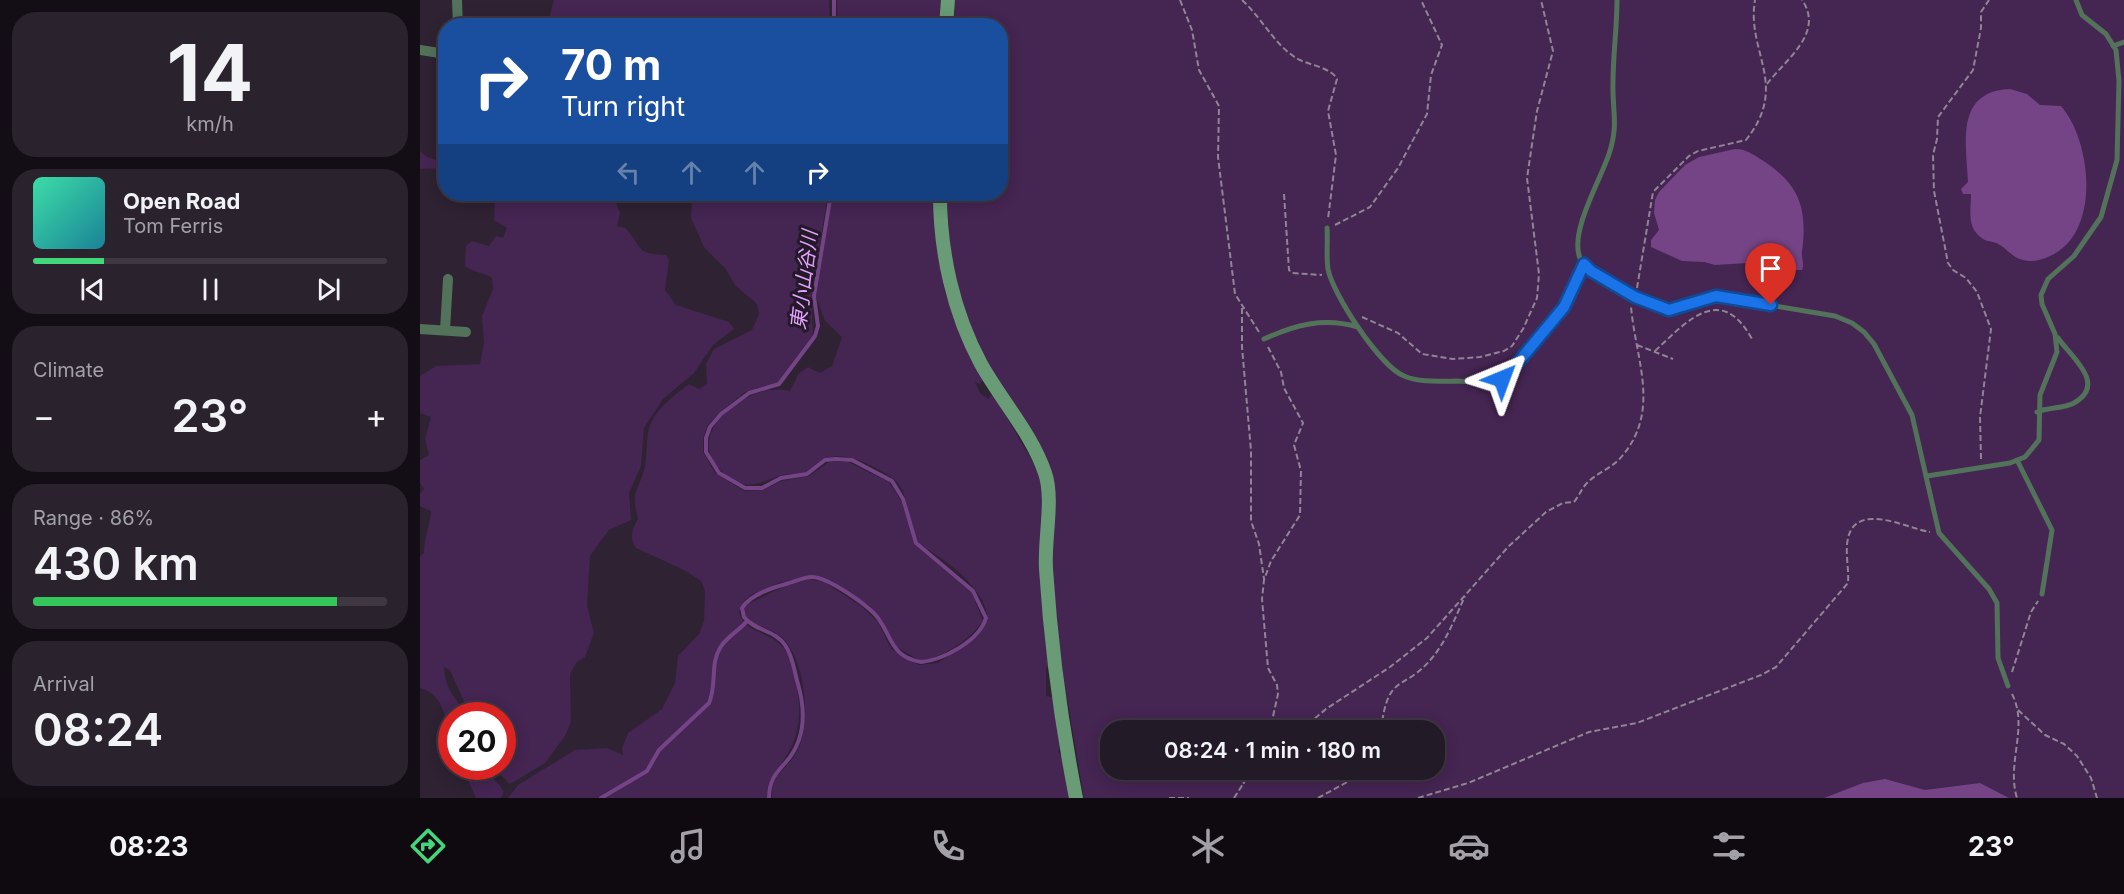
<!DOCTYPE html>
<html lang="en">
<head>
<meta charset="utf-8">
<style>
  body { margin:0; font-family:Inter,"Noto Sans JP",sans-serif; background:#2a232e; color:#f1f3f6; height:100vh; display:flex; flex-direction:column; font-size:22px; white-space:nowrap }
  * { box-sizing:border-box; margin:0 }
  p { font-size:20px; color:#a2a1a7 }
  .icon { flex:none; width:33px; height:33px; fill:none; stroke:currentColor; stroke-width:2; stroke-linecap:round; stroke-linejoin:round }
  .map { position:relative; flex:1; overflow:hidden }
  .details { display:flex; flex-direction:column; gap:12px; padding:12px; background:#130e15; width:420px }
  .details>* { flex:none }
  .banner { position:absolute; left:18px; top:18px; width:570px; height:183px; border-radius:24px; box-shadow:0 3px 15px #0003,0 0 0 2px #3f3843; background:#1a4fa0; color:#fff; overflow:hidden }
  .speed { position:absolute; left:18px; top:702px; display:flex; gap:12px; font-size:30px; font-weight:700; text-align:center }
  .speed>* { display:grid; place-content:center; width:78px; height:78px; border-radius:50%; background:#221a26; box-shadow:0 3px 15px #0003,0 0 0 2px #3f3843; line-height:1 }
  .speed .limit { border:9px solid #d22; background:#fff; color:#111 }
  .pin { position:absolute; display:grid; place-items:center; width:51px; height:51px; color:#fff; margin:-62px -26px; border-radius:50% 50% 50% 0; rotate:-45deg; box-shadow:0 0 6px #0007 }
  .pin .icon { rotate:45deg }
  .me { position:absolute; width:66px; margin:-33px; rotate:44deg; stroke-linejoin:round; filter:drop-shadow(0 0 4px #0008) }
  .turn { display:flex; align-items:center; gap:21px; height:126px; padding:0 24px; font-size:27px }
  .turn .icon { width:78px; height:78px; stroke-width:2.5 }
  .turn b { display:block; font-size:42px; line-height:51px }
  .lanes { display:flex; align-items:center; height:57px; padding:0 24px; background:#0003; justify-content:center; gap:30px; direction:ltr }
  .lanes .off { opacity:.35 }
  .big { font-size:45px; font-weight:600; line-height:1.1 }
  .details .card { flex:1; display:flex; flex-direction:column; justify-content:center; gap:9px; min-width:0; padding:0 21px; border-radius:24px; background:#2a232e }
  .details .dial { align-items:center; gap:0 }
  .dial b { font-size:78px; line-height:1 }
  .song { display:flex; align-items:center; gap:18px }
  .cover { width:72px; height:72px; border-radius:9px; background:linear-gradient(135deg,hsl(160 70% 55%),hsl(190 70% 35%)) }
  .played { height:6px; border-radius:3px; background:linear-gradient(90deg,#42d77b 20%,#3f3843 20%) }
  .keys { display:flex; justify-content:space-around; direction:ltr }
  .heat { display:flex; justify-content:space-between; align-items:center; font-size:33px; direction:ltr }
  .charge { height:9px; border-radius:4px; background:linear-gradient(90deg,#34c759 86%,#3f3843 0) }
  .trip { position:absolute; left:680px; top:720px; width:345px; height:60px; border-radius:24px; background:#221a26; box-shadow:0 3px 15px #0003,0 0 0 2px #3f3843; font-weight:600; line-height:60px; text-align:center }
  .dock { display:flex; height:96px; justify-content:space-around; align-items:center; background:#0e0a0f; color:#a2a1a7 }
  .dock .icon { width:42px; height:42px }
  .dock .current { color:#42d77b }
  .dock b { font-size:27px; color:#f1f3f6 }
  main { display:flex; flex:1; min-height:0 }
  .map>svg:first-child { display:block }
  .green { fill:#452552; fill-rule:evenodd }
  .water { fill:#744486 }
  .lines { fill:none; stroke-linecap:round; stroke-linejoin:round }
  .stream { stroke:#744486; stroke-width:4 }
  .path { stroke:#8f8593; stroke-width:2; stroke-dasharray:6 3; stroke-linecap:butt }
  .lane { stroke:#52725a; stroke-width:5 }
  .street { stroke:#52725a; stroke-width:10 }
  .secondary { stroke:#699b76; stroke-width:14 }
  .route-casing { stroke:#114b97; stroke-width:15 }
  .route { stroke:#1a73e8; stroke-width:10 }
  .labels { text-anchor:middle; dominant-baseline:central; stroke-width:6; stroke-linejoin:round; paint-order:stroke }
  .water-label { font-size:20px; font-style:italic; fill:#e4a2ff; stroke:#241929 }
</style>
</head>
<body>
<main>
<section class="details">
<div class="card dial"><b>14</b><p>km/h</p></div>
<div class="card">
<div class="song"><i class="cover"></i><div><b>Open Road</b><p>Tom Ferris</p></div></div>
<div class="played"></div>
<div class="keys"><svg class="icon" aria-label="previous" viewBox="0 0 24 24"><path d="M18 5L8 12l10 7zM5 5v14"/></svg><svg class="icon" aria-label="pause" viewBox="0 0 24 24"><path d="M8 5v14M16 5v14"/></svg><svg class="icon" aria-label="next" viewBox="0 0 24 24"><path d="M6 5l10 7-10 7zM19 5v14"/></svg></div>
</div>
<div class="card"><p>Climate</p>
<div class="heat"><a>−</a><b class="big">23°</b><a>+</a></div>
</div>
<div class="card"><p>Range · 86%</p><b class="big">430 km</b><div class="charge"></div></div>
<div class="card"><p>Arrival</p><b class="big">08:24</b></div>
</section>
<div class="map">
<svg width="1704" height="798" viewBox="0 0 1704 798">
  <rect width="100%" height="100%" fill="#2e2233"/>
  <path class="green" d="M134,0H409L410,25H127Z
    M417,0H523L521,25H418Z
    M535,0H1704V798H664L639,650L631,572L633,479L560,349L541,302L530,255L527,194H580V26L534,25ZM690,730H1014V770H690Z
    M0,151L7,157L25,163V168L0,169Z
    M75,194H196L195,199L200,213L197,226L205,228C223,246 214,254 246,255L249,260L245,290L256,305L309,322L314,329L293,345L274,373L243,399L224,428L221,466L209,493L211,520L189,530L170,556L167,606L174,633L165,657L157,662L150,674L151,722L145,736L125,763L90,784L72,767L82,766V716L50,715L30,670L24,667C26,690 33,695 45,712V715L32,716L31,743C25,721 26,695 0,688V556L4,553C4,537 11,522 11,511L0,506V494L4,489L0,483V460L9,455L5,439L11,417L0,413V376L16,366L60,364L64,343L62,316L73,289L72,278C63,272 54,273 45,266L46,246L52,241L69,246L76,236L83,238L87,228L74,220Z
    M267,194H408L391,297L393,335L358,382L325,392L297,415L288,425L283,438V452L295,473L324,491L343,490L362,481L389,476L409,462H428L469,482L481,501L495,545L552,593L563,621C548,641 524,657 500,661L472,644L463,621L450,606L412,581L396,575L359,583L331,595L324,601L319,612C325,637 361,630 370,660C380,692 386,728 365,758C355,773 347,778 347,798H88L98,785L155,750L187,748L203,755L202,748L208,733L242,709L255,683L258,656L279,634L284,621L285,590L281,581L264,570L216,548C209,539 212,529 218,519C210,489 219,492 225,466C227,455 226,444 228,433C231,412 253,396 269,384L279,389L287,384L286,364L294,349L332,330L339,314L337,304L315,285L305,268L284,247L271,218L272,201Z
    M413,194H515C517,227 517,262 526,295C535,324 550,352 564,379L559,384L555,382L560,393L569,399L570,395L575,397L618,471L622,493L621,552L629,666L626,668V696L632,697L634,701L641,743L638,752L643,757L651,798H352C350,776 365,771 375,755C393,726 386,661 362,637C351,628 336,627 326,617L324,608L328,604L361,588L389,579L404,582L441,606L458,622L471,649L499,665L518,663L553,639L568,619C566,593 536,568 515,554C510,550 505,549 500,544C485,527 492,498 476,481C466,472 441,459 427,457C402,453 404,465 387,472C379,475 368,473 360,476C338,482 332,492 309,477C253,440 326,379 370,391L379,373L388,367L400,373L412,366L422,337L405,321L396,296Z
    M42,767C59,766 76,777 84,792L81,798H56Z"/>
  <path class="water" d="M1590,89L1607,94L1620,105L1641,106C1671,140 1681,229 1634,254C1625,259 1613,263 1603,260C1593,258 1588,250 1580,245C1575,241 1568,242 1563,239C1546,228 1551,211 1551,194H1543L1541,189L1548,182C1546,143 1535,91 1590,89Z
    M1315,149C1328,149 1337,157 1348,164C1382,188 1387,213 1382,252C1381,259 1385,263 1382,270H1346L1328,263L1295,265L1284,262L1262,261L1231,247V240L1239,230L1234,213L1235,200L1239,192L1265,165L1279,157Z
    M1465,779L1505,790L1560,783L1589,798H1404L1443,783Z"/>
  <g class="lines">
    <path class="stream" d="M414,0V26
      M181,798L227,771L239,750L289,703C297,685 290,664 300,648C306,637 319,631 327,621
      M349,798C349,781 355,774 366,762C386,739 386,712 378,684C374,671 373,656 365,645C355,630 335,631 324,617L322,608C330,595 351,588 366,584C374,582 384,577 392,577C408,577 449,606 458,618C472,637 471,657 501,662C523,660 559,641 566,618L553,591L496,543L483,499L472,481L432,460L416,459L405,460L387,474L361,478L342,488H325L299,473L286,452V438L290,427L301,414L329,393L359,384L395,336L398,326L394,296L411,194"/>
    <path class="path" d="M760,0L772,30L779,70L799,106L798,157L815,294L839,332
      M822,0C842,18 853,43 876,58C887,65 911,67 917,79L908,111L916,155L908,219
      M1347,84C1365,60 1405,33 1382,0
      M864,194L869,270L872,273L902,275
      M915,225L950,207L978,168L1007,114L1011,75L1022,45L1001,0
      M1217,288L1233,192L1269,156L1278,151L1326,140C1370,85 1326,52 1335,0
      M822,308V347L831,451V521L839,544L844,579
      M942,317L978,333L1002,354L1033,359L1060,357L1084,351L1092,346L1103,329L1117,298L1119,274L1107,178L1117,111L1133,51L1121,0
      M1217,345L1253,359
      M848,347L861,372L864,388L883,423L874,445L881,471L880,515L851,561L844,580L842,599L848,668L857,685L858,694L850,730
      M1235,351C1268,320 1301,283 1332,339
      M1561,459L1560,417L1571,329L1557,292L1546,278L1533,270L1528,263L1514,191L1513,155L1517,139L1518,117L1553,70L1561,28V12L1569,0
      M1592,672L1611,612L1618,601
      M1592,694C1609,727 1586,763 1597,798
      M1598,710L1625,735L1644,744L1657,756L1671,778L1677,798
      M881,730L906,709L970,667L1007,638L1088,547L1126,512L1143,503L1154,502C1159,496 1162,488 1167,483C1178,472 1193,468 1203,455C1241,409 1215,358 1211,306
      M961,730C968,671 983,693 1012,658C1027,640 1036,616 1045,596
      M821,770L824,784
      M749,798H769
      M814,798L832,770
      M898,798L949,770
      M998,798L1048,783L1169,732L1217,723L1341,675L1356,667L1428,583C1429,571 1426,557 1427,545C1431,498 1485,528 1510,532"/>
    <path class="lane" d="M1197,0C1197,28 1193,55 1193,82C1192,110 1199,124 1189,154C1181,179 1149,232 1160,258C1170,281 1226,302 1249,311L1296,296L1415,316L1432,323L1444,332L1454,344L1492,415L1519,533L1569,589L1577,603L1578,658L1588,686
      M1693,46L1704,42
      M907,228C908,241 906,257 908,269C913,295 960,366 984,376C1000,383 1021,381 1038,381C1057,382 1075,385 1090,372L1144,307L1164,264
      M844,339C875,325 903,317 938,327
      M1617,412C1629,407 1643,409 1654,403C1688,384 1650,356 1638,338
      M1597,460L1632,530L1622,594
      M1507,476L1590,463L1605,457L1619,440L1620,395L1637,352L1635,334L1622,304L1621,295L1628,279L1654,256L1681,217L1697,160L1699,81L1696,50L1686,34L1662,15L1656,0"/>
    <path class="street" d="M37,0L38,26
      M0,50L26,54
      M0,329L46,332
      M25,330L28,279"/>
    <path class="secondary" d="M526,26L528,0
      M520,194C520,252 533,312 561,364C581,400 612,434 625,473C634,499 624,540 626,569C631,646 641,722 656,798"/>
  </g>
  <g class="lines">
    <defs>
      <path id="route" d="M1082,379L1090,372L1144,307L1164,264L1171,271L1215,297L1249,310L1296,296L1351,305"/>
    </defs>
    <use href="#route" class="route-casing"/>
    <use href="#route" class="route"/>
  </g>
  <g class="labels">
    <g class="water-label">
      <text transform="translate(384 280) rotate(-83)">東小山谷川</text>
    </g>
  </g>
</svg>
<div class="speed"><div class="limit">20</div></div>
<div class="pin" style="left:1351px;top:305px;background:#d93025"><svg class="icon" aria-label="arrive" viewBox="0 0 24 24"><path d="M6 21V4h12l-3 4 3 4H6"/></svg></div>
<svg class="me" style="left:1082px;top:379px" viewBox="-20 -20 40 40"><path d="M0-17L14 15 0 8-14 15z" fill="#1a73e8" stroke="#fff" stroke-width="4"/></svg>
<div class="trip">08:24 · 1 min · 180 m</div>
<div class="banner">
<div class="turn"><svg class="icon" aria-label="right" viewBox="0 0 24 24"><path d="M7 20v-9h11M14 6l5 5-5 5"/></svg><div><b>70 m</b>Turn right</div></div>
<div class="lanes"><svg class="icon off" aria-label="left" viewBox="0 0 24 24"><path d="M17 20v-9H6M10 6l-5 5 5 5"/></svg><svg class="icon off" aria-label="ahead" viewBox="0 0 24 24"><path d="M12 20V5M6 11l6-6 6 6"/></svg><svg class="icon off" aria-label="ahead" viewBox="0 0 24 24"><path d="M12 20V5M6 11l6-6 6 6"/></svg><svg class="icon" aria-label="right" viewBox="0 0 24 24"><path d="M7 20v-9h11M14 6l5 5-5 5"/></svg></div>
</div>
</div>
</main>
<nav class="dock">
<b>08:23</b>
<svg class="icon current" aria-label="directions" viewBox="0 0 24 24"><path d="M12 3l9 9-9 9-9-9zM9 14v-3h6M13 9l2 2-2 2"/></svg>
<svg class="icon" aria-label="music" viewBox="0 0 24 24"><path d="M9 18V5l10-2v13"/><circle cx="6" cy="18" r="3"/><circle cx="16" cy="16" r="3"/></svg>
<svg class="icon" aria-label="phone" viewBox="0 0 24 24"><path d="M5 4h4l2 5-3 2q2 4 5 5l2-3 5 2v4C11 20 4 13 5 4z"/></svg>
<svg class="icon" aria-label="climate" viewBox="0 0 24 24"><path d="M12 3v18M4 7l16 10M4 17L20 7"/></svg>
<svg class="icon" aria-label="car" viewBox="0 0 24 24"><path d="M5 17H2v-5l4-1 3-4h7l3 4 3 1v5h-3M9 17h6M6 11h13"/><circle cx="7" cy="17" r="2"/><circle cx="17" cy="17" r="2"/></svg>
<svg class="icon" aria-label="filters" viewBox="0 0 24 24"><path d="M4 7h16M4 17h16"/><circle cx="9" cy="7" r="2"/><circle cx="15" cy="17" r="2"/></svg>
<b>23°</b>
</nav>
</body>
</html>
